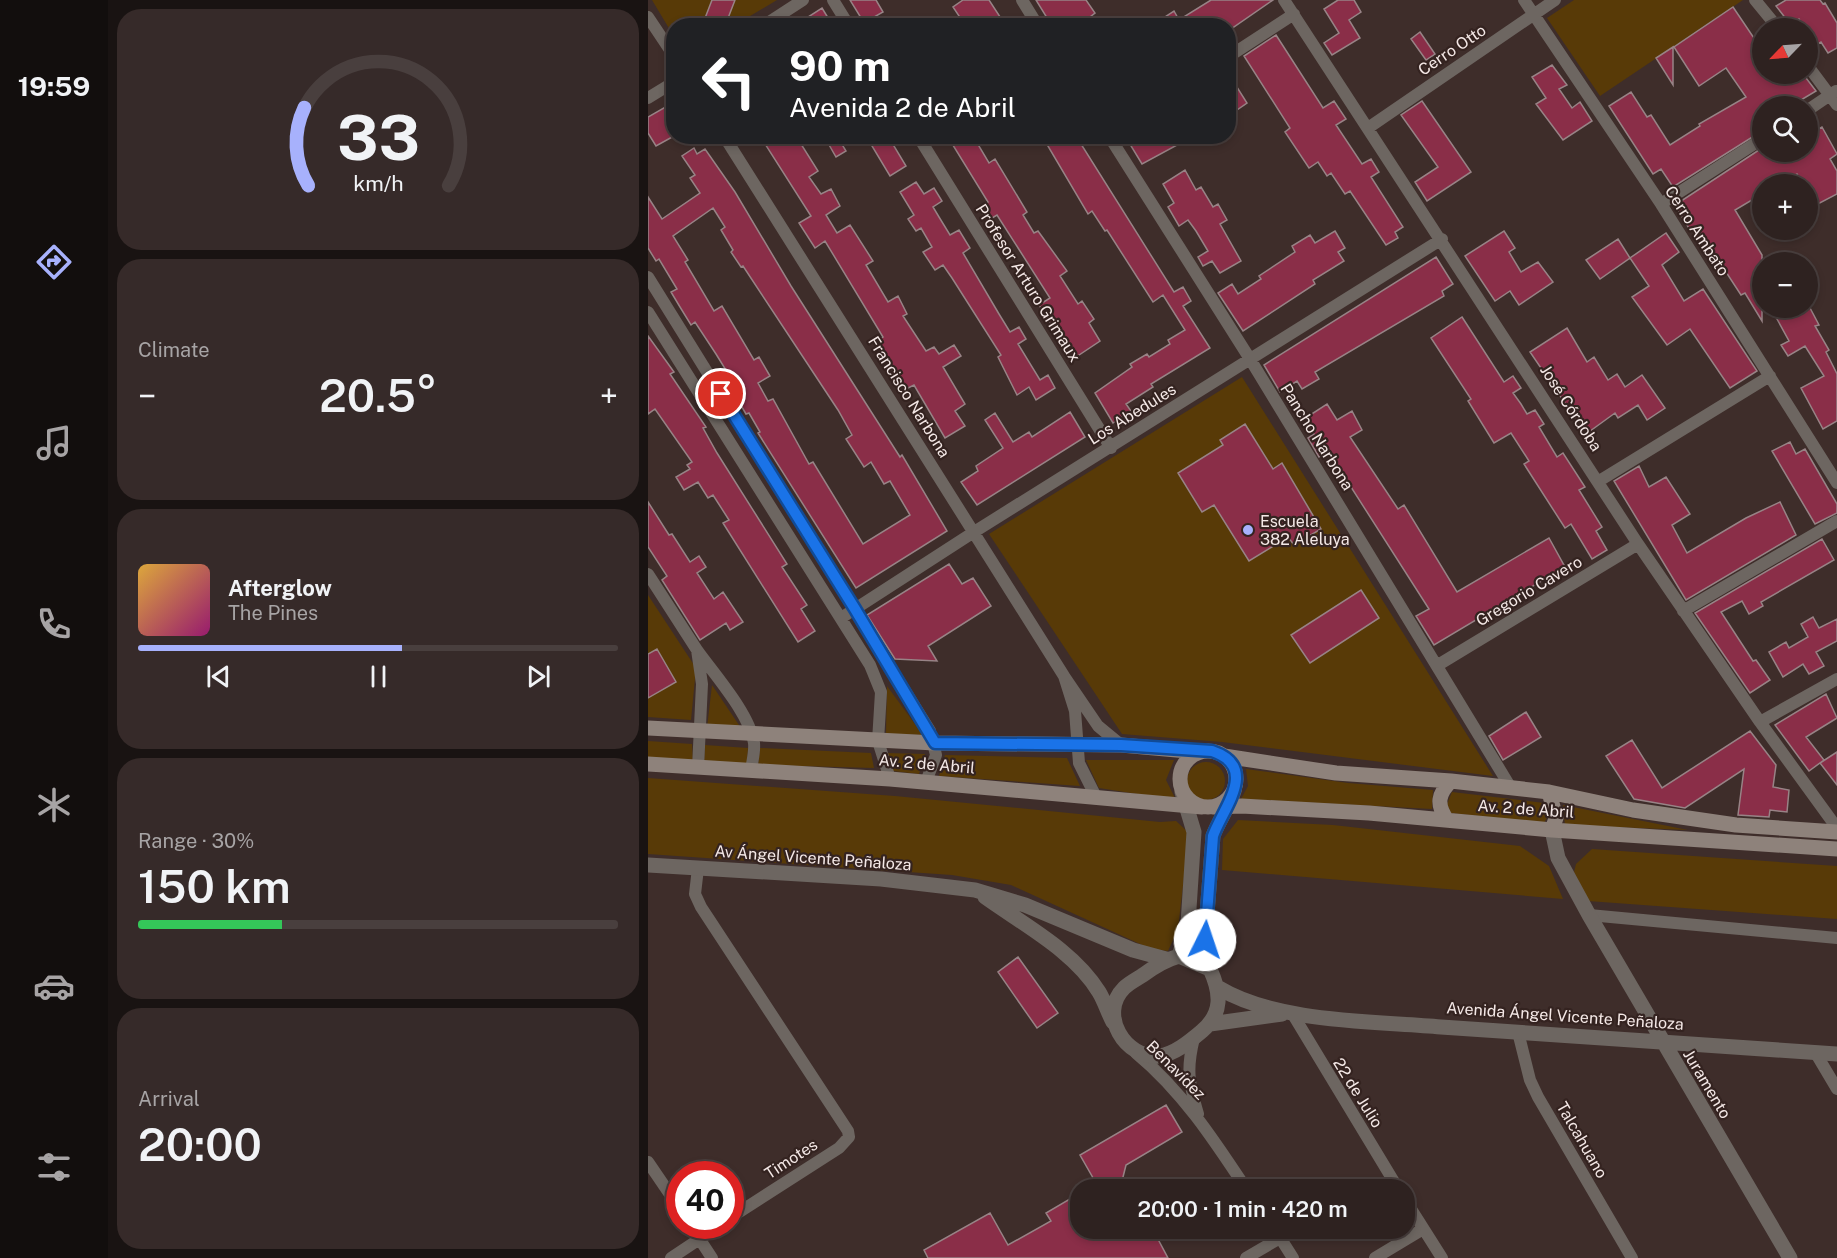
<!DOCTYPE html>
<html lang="en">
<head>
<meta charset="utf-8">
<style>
  body { margin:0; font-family:"Public Sans",sans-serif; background:#362a29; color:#f1f3f6; height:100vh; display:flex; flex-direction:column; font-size:22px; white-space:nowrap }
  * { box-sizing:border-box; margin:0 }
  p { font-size:20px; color:#a7a4a5 }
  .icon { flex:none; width:33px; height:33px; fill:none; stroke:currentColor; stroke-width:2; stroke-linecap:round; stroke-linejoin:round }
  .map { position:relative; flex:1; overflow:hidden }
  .panel { display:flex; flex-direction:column; gap:9px; padding:9px; background:#191312; width:540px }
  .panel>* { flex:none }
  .top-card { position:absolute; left:18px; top:18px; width:570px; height:126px; border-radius:24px; box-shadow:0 3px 9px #0003,0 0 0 2px #493f3e; background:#202124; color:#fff; overflow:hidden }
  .needle { width:39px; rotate:245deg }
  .fabs { position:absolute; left:1104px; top:18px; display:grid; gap:12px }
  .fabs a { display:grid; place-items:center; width:66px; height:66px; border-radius:50%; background:#2e2220; box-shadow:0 3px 9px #0003,0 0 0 2px #493f3e; font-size:30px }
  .speed { position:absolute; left:18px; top:1161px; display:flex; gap:12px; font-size:30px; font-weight:700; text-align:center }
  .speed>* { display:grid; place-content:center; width:78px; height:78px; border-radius:50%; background:#2e2220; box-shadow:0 3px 9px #0003,0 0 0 2px #493f3e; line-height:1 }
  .speed .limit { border:9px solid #d22; background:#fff; color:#111 }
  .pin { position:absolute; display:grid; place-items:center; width:51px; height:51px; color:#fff; margin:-26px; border:3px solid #fff; border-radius:50%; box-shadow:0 2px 6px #0007 }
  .me { position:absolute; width:66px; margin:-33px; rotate:4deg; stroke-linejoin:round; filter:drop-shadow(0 0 4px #0008) }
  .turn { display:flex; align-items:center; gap:21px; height:126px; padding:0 24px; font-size:27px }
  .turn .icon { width:78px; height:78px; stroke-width:2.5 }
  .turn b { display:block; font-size:42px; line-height:51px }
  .big { font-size:45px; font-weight:600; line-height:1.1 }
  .panel .card { flex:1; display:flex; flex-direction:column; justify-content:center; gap:9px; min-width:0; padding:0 21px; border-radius:24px; background:#362a29 }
  .panel .dial { align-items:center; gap:0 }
  .dial svg { height:156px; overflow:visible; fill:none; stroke:#493f3e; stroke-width:7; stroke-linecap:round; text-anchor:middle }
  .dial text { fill:#f1f3f6; stroke:none }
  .song { display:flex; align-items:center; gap:18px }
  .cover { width:72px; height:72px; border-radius:9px; background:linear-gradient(135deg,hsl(40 70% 55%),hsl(320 70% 35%)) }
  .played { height:6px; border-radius:3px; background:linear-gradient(90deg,#a7b1fc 55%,#493f3e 55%) }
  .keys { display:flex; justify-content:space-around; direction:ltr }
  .heat { display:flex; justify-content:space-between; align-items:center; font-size:33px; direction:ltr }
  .charge { height:9px; border-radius:4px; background:linear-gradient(90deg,#34c759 30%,#493f3e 0) }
  .trip { position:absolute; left:422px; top:1179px; width:345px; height:60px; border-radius:24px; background:#2e2220; box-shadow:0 3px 9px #0003,0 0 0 2px #493f3e; font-weight:600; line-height:60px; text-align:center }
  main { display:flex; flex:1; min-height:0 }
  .tabs { display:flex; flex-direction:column; width:108px; justify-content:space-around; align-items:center; background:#120e0d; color:#a7a4a5 }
  .tabs .icon { width:42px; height:42px }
  .tabs .on { color:#a7b1fc }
  .tabs b { font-size:27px; color:#f1f3f6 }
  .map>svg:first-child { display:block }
  .green { fill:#583a07 }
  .building { fill:#8a2e48; stroke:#988386; stroke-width:1.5; fill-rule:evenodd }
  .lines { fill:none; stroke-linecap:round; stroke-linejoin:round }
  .minor { stroke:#6d6661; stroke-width:12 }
  .tertiary { stroke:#6d6661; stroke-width:15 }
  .secondary { stroke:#8e827b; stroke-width:15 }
  .route-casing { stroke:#114b97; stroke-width:15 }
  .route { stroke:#1a73e8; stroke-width:10 }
  .poi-dot { fill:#a7b1fc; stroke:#342320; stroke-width:2 }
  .labels { text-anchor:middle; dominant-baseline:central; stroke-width:4.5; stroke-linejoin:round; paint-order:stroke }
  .street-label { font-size:16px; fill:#f4e8e6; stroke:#342320 }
  .poi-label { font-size:16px; fill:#f4e8e6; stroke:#342320; text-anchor:start }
</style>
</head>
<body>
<main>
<nav class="tabs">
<b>19:59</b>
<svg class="icon on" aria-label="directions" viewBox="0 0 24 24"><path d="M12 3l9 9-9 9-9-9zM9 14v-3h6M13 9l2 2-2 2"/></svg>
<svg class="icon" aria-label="music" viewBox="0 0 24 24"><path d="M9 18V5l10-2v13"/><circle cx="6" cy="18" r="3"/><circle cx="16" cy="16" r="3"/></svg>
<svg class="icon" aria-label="phone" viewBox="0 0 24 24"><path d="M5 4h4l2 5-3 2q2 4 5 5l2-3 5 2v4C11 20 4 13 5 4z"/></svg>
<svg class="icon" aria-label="climate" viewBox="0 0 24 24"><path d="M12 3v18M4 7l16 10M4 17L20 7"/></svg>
<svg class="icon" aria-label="car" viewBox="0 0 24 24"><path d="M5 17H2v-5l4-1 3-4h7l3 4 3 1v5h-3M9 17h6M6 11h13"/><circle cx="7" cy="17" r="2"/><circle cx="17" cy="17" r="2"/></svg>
<svg class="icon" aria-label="filters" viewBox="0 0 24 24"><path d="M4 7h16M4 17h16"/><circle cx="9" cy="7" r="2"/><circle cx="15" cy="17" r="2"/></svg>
</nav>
<section class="panel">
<div class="card dial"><svg viewBox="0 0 100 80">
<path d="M14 69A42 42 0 1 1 86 69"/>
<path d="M14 69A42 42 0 0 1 12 29" stroke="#a7b1fc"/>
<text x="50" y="56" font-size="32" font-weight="700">33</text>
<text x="50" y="72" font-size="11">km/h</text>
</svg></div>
<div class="card"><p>Climate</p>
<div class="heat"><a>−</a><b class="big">20.5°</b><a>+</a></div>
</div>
<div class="card">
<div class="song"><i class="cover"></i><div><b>Afterglow</b><p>The Pines</p></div></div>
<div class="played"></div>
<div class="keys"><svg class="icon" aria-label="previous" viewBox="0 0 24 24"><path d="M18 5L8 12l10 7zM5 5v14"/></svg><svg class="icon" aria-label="pause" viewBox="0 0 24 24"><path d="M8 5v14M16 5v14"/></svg><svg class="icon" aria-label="next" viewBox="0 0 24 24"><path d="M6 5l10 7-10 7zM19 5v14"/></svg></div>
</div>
<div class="card"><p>Range · 30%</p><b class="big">150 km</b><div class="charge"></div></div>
<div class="card"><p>Arrival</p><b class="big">20:00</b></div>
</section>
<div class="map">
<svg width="1189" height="1258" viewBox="0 0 1189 1258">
  <rect width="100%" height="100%" fill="#3e2d2a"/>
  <path class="green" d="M4,0H129L87,25L26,26L25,35Z
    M926,0H1095L952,96L899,18Z
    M594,377L845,776L574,742L474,734L341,534Z
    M0,595L48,668L43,720L0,717Z
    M64,685L93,728H59Z
    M239,686L275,735L238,734Z
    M0,741L44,744L45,762L0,758Z
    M57,745L100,748L99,765L56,762Z
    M112,748L223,753L226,768L110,765Z
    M237,753L277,754L271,774L245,771Z
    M297,755L419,758L432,786L291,776Z
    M438,760H526L518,780L528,800L451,788Z
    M539 781a19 19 0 1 1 38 0a19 19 0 1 1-38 0Z
    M598,769L700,783L785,790L784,809L593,799L600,786Z
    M0,778L247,796L512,822L528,821L541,833L530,929L520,951L503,949L363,885L304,875L0,854Z
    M804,792L896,803L901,814L896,823L803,813L799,804Z
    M915,805L1040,830L917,825Z
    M590,820L685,825L872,846L901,866L915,899L574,870L575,839Z
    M944,849L1189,866V919L940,901L926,872L928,864Z"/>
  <path class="building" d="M64,0H87L77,26H54Z
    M202,0H228L235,12L226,17L231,26H218Z
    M315,0H341L358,26H330L326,19L317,25L305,7Z
    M388,0H438L447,13L442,17L447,26H404Z
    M563,0H625L580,31V26H503L526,11L531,20Z
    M690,0H706L713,12L701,20L712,38L684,55L676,43L691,33L676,9Z
    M1138,0H1172L1175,4L1177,3L1189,23V48L1180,53L1173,42L1160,50V28H1156L1151,19L1142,24L1128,6Z
    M1085,7L1114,50V74H1119L1123,80L1134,74H1155L1168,91L1143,106H1114V131L1025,187L1013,169L1005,174L961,106L983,92L999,117L1003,115L1022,145L1052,126L1051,124L1098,97L1078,68L1051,86L1026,47Z
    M174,8L185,26H146Z
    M772,32L787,54L778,60L763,39Z
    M628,35L675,108L686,101L698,119L688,125L714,164L723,159L731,172L723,177L755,227L747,232L750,238L738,245L702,191L697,194L683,173L679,176L670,162L661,168L637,132L642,128L596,56Z
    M1025,47V85L1008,58Z
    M904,65L919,85L911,89L924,108L932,102L944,121L915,140L888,104L898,98L884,77Z
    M580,73L599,103L586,112L580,103Z
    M774,101L823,172L779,201L767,182L790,167L753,115Z
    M21,105L26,113V136L8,146L0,133V117Z
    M1174,127L1189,154L1182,159L1189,171V194L1166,206L1160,193V184H1155L1149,174L1131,184H1114V194L1087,210L1114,255V321L1097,293L1093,295L1048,226L1042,230L1027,205L1114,148V152H1160V135Z
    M112,136H148L170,171L161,177L173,194L183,189L192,206L178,215L189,233L202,225L225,261L218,265L240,302L250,296L259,314L255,316L278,351L286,347L291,354L306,345L313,356L295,367L317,404L307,411L317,426L297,438L266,385L256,390L227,342L235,337L177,241L167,248L151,223L163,216Z
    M176,136H189L198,151L188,157Z
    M218,136H240L258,166L242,176Z
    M313,136H325L341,163L347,159L379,212L375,215L386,233L390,231L419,271L412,276L430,304L434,301L446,319L441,323L452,341L425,359L391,305L402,298L349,215L339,221L331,208L340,202L303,142Z
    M394,136H428L526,292L535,287L543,301L535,306L562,348L503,384L505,387L478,404L483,411L465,423L447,393L484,367L482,364L499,354L501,357L522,344L520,340L537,330L515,295L505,302L459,230L457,231L444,211L440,214Z
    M477,136H526L531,144L494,164Z
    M46,148L49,154L57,149L87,192L143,286L252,457L254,455L299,531L208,588L110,433L112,432L101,413L98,414L77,378L81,375L68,354L47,322L43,325L32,307L23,292L29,289L11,259L8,261L0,248V197L14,219L52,193L42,178L47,175L34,156ZM65,208L77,227L73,230L85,250L83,252L93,267L95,266L190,410L204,435L198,439L216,467L223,462L236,484L242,481L262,515L215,544L165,462L161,464L125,399L120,401L110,383L122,376L111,357L106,360L74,306L66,311L37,262L40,260L25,236Z
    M537,170L548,190L553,187L565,207L570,204L579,220L572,224L593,261L572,273L564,261L555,266L550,257L560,251L548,231L540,220L531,226L520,207L526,203L515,184Z
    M268,182L276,194L286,188L294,201L285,207L291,217L302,235L311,230L322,248L315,253L351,314L362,332L371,327L378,339L370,344L392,380L400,375L407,388L388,400L381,387L369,395L350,357L353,355L304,278L295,265L287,270L275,252L284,247L273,228L268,231L260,219L266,215L252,192Z
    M687,231L697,248L690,252L696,261L665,280L667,284L595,331L570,293L584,284L590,294L613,279L611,276L647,252L644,246L662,235L667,243Z
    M856,231L867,248L861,252L873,272L890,262L905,282L871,305L862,291L847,301L817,256Z
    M1018,233L1031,252L1014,265L1036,301L1055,289L1109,371L1082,388L1042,329L1019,345L984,297L1001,286L982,258Z
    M970,239L982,258L952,279L938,260Z
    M788,257L805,284L794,291L796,296L667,372L671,379L654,389L649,381L632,392L616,365Z
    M1123,308H1162L1171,325L1167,326L1181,350L1178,352L1189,374V421L1175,429L1153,388L1176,376L1157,346L1140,356L1133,345L1141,341Z
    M814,317L856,382L865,376L873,388L865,393L873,404L879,414L887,410L896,424L891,427L909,457L915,453L937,487L931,490L954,527L948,531L959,550L944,559L923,524L917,528L876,464L881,461L863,433L846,443L820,401L823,399L783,338Z
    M919,328L939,362L946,357L960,380L969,374L977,387L994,375L1017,408L999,420L990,405L970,418L967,413L938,434L882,352Z
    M0,336L26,372L22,374L58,427L55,428L69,453L139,564L134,567L159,605L153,609L167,631L150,642L75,523L81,520L65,495L60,498L50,482L36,490L28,477L42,469L39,465L44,462L7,409L0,414Z
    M679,404L689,420L704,411L714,430L702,437L750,509L756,505L809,592L901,538L917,567L786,645L768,616L781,609L680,451L671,457L660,438L666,434L656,419Z
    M422,412L437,437L329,505L313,482L330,471L328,466L355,448L337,420L347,413L365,442L381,432L384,437Z
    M597,424L625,469L634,463L673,529L646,545L640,537L601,561L566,505L554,512L530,473L575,445L572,440Z
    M1142,442L1148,454L1157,449L1189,504V513L1167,524L1124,451Z
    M991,466L1001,487L1018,477L1042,514L1024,525L1039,553L1098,518L1132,502L1148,535L1038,600L966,481Z
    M0,502L21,535L24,534L42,562L51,556L58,567L49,573L66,599L75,592L95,622L82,630L78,623L52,640L14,580L19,576L0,547Z
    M1174,539L1186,560L1113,602L1115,606L1101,614L1094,601L1073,612L1105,661L1108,660L1122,680L1102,693L1047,613Z
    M301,564L314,584L325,578L343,606L280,646L289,661L247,659L219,615Z
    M713,590L731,618L662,663L643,635Z
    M1165,617L1171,628L1189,619V641L1168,652L1176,666L1161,674L1155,664L1135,677L1121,652L1138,642L1141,648L1160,637L1153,624Z
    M9,649L28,682L0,698V654Z
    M1178,694L1189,718L1158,737L1176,760L1161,771L1127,725Z
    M878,712L893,737L855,760L841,736Z
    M1102,731L1128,765L1125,787L1141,790L1139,812L1122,810L1121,817L1090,815L1096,769L1037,808L986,799L958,756L984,740L1014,788Z
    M1189,752V785L1172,763Z
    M370,957L410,1013L389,1028L350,972Z
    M518,1105L534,1132L478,1165L475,1177L482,1190H452L432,1155Z
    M432,1193V1228H504L520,1258H280L276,1250L342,1213L360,1245L403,1221L398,1213Z"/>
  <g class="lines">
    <path class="minor" d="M185,0L201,26
      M374,0L390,26
      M636,0L990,544L1112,722L1189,828
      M876,0L1013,204L1189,483
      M1107,0L1130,28
      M0,17L26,56
      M115,26L155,0
      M580,57L646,14
      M1160,66L1189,105
      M0,98L26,82
      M1160,110L1188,91
      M720,128L907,0
      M76,136L416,676
      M270,136L463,448
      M461,136L602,359L863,788
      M1013,204L1114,139
      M0,277L282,731L288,755L278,782
      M0,312L222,665L233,692L230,741L242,779
      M951,481L1122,376
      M0,574L49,650
      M1035,611L1189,521
      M193,618L326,532L794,239
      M790,665L990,544
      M1112,722L1189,679
      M50,768L54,684L49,650C66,674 102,714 106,743C107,752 104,762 103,771
      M448,797L431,763L427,711L416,676L450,726L473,745
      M50,868L47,894L53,907L200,1131L201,1137L191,1148L82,1218
      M941,915L1189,938
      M644,1013L751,1190
      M870,1032L882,1080L890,1097L984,1258
      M546,1038C538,1070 541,1083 550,1114
      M1167,1052L1189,1089
      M488,1053C534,1091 566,1140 599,1190
      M0,1162L32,1209
      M756,1198L794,1258
      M43,1226L64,1258
      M626,1228L645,1258
      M23,1258L71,1226
      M598,1258L632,1238
      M727,1258L775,1229"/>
    <path class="tertiary" d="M904,830L910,858L941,915L1142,1258
      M0,865L233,879L327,890L377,905L485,950L518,959
      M337,897C376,925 426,951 451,992C457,1002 460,1013 465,1022
      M531,956L562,969C573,993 575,1013 554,1031C542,1041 527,1054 511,1056C477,1059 450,1014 476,988C481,983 489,979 495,975C507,966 517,960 531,956Z
      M531,956L540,924L546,832L534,792
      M562,969L557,940L565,836C571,820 581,807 586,791
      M571,988C629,1023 726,1021 793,1027C925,1037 1057,1044 1189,1054
      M562,1024L634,1014"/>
    <path class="secondary" d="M0,728L287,743L473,745L551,752
      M532 779a28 28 0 1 1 56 0a28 28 0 1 1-56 0Z
      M576,756L688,773L803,781L901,792L985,810L1088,825L1189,832
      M0,764L242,779L554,807
      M901,792L908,818L904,830
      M565,807L594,806L721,813L904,830L1189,849
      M799,820C788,804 790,794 803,781"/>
  </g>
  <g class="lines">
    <defs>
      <path id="route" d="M73,394L207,609L287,743L473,745L564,751C612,767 575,808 565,836L557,940"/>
    </defs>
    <use href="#route" class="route-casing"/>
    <use href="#route" class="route"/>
  </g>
  <circle class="poi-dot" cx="600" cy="530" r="6"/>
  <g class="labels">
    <g class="street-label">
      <text transform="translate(804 50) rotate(-34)">Cerro Otto</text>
      <text transform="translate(1049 231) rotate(57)">Cerro Ambato</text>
      <text transform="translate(380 283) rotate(58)">Profesor Arturo Grimaux</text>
      <text transform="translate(261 397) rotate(58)">Francisco Narbona</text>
      <text transform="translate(923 408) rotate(57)">José Córdoba</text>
      <text transform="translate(484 414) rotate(-32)">Los Abedules</text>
      <text transform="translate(669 437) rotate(58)">Pancho Narbona</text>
      <text transform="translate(881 591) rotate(-31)">Gregorio Cavero</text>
      <text transform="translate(279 764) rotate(5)">Av. 2 de Abril</text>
      <text transform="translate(878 809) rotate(4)">Av. 2 de Abril</text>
      <text transform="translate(165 858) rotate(4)">Av Ángel Vicente Peñaloza</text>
      <text transform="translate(917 1016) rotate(4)">Avenida Ángel Vicente Peñaloza</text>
      <text transform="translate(528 1070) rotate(45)">Benavídez</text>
      <text transform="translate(1059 1084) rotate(59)">Juramento</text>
      <text transform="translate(710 1093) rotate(58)">22 de Julio</text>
      <text transform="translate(934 1140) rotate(60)">Talcahuano</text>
      <text transform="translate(143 1159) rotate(-33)">Timotes</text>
    </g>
    <g class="poi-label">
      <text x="612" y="521">Escuela<tspan x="612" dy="18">382 Aleluya</tspan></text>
    </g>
  </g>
</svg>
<div class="fabs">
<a><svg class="needle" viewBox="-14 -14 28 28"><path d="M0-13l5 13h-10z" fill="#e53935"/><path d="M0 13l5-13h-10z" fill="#a7a4a5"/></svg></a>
<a><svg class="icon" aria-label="search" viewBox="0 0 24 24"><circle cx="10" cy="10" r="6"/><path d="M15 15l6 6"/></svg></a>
<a>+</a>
<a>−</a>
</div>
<div class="speed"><div class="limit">40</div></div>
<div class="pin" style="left:73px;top:394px;background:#d93025"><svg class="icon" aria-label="arrive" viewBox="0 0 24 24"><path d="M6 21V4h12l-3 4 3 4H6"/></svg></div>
<svg class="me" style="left:557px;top:940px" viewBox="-20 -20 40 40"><circle r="19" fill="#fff"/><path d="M0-13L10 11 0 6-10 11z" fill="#1a73e8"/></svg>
<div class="trip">20:00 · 1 min · 420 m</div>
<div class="top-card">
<div class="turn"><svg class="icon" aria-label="left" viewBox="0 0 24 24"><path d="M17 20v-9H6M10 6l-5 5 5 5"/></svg><div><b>90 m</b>Avenida 2 de Abril</div></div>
</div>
</div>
</main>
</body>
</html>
